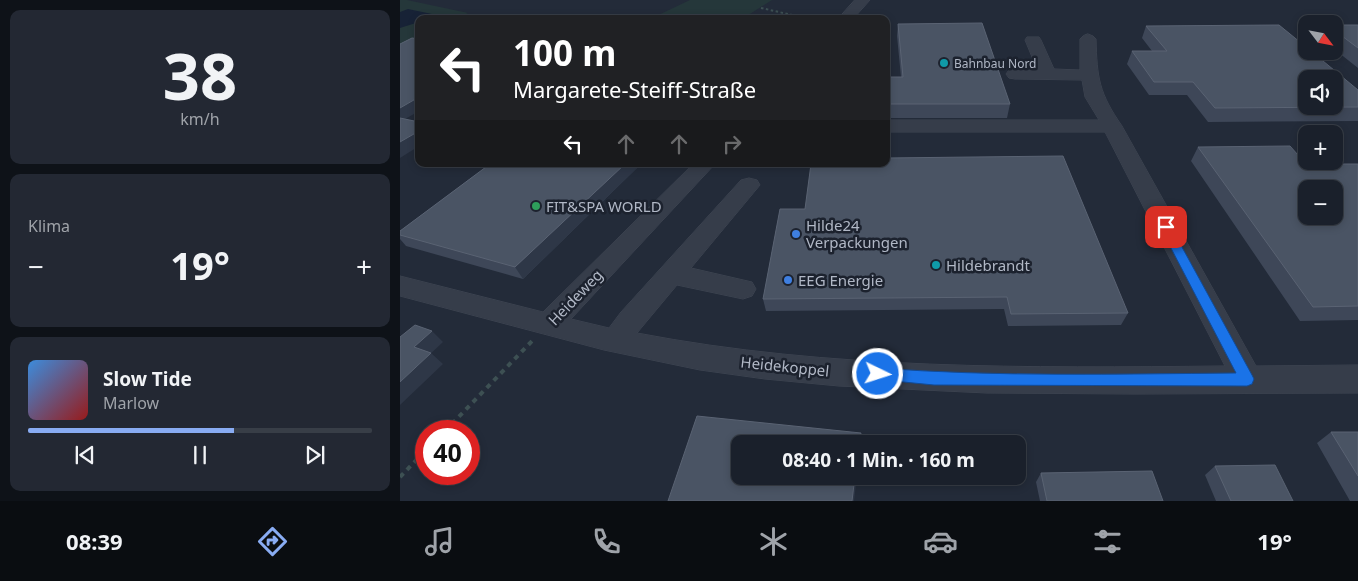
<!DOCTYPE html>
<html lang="de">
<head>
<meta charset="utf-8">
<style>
  body { margin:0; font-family:"Noto Sans",sans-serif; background:#232833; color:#f1f3f6; height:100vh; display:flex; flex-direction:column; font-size:19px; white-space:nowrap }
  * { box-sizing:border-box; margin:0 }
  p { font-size:16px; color:#9fa3a9 }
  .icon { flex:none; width:28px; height:28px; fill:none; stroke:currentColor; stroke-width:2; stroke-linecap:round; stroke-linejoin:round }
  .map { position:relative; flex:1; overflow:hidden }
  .details { display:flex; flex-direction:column; gap:10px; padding:10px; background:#0e1218; width:400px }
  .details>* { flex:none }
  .hud { position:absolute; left:15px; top:15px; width:475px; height:152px; border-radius:10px; box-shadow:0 2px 8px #0003,0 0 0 1px #383e47; background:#202124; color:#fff; overflow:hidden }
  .needle { width:32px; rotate:122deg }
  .controls { position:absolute; left:898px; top:15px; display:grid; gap:10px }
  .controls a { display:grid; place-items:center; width:45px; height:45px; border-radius:10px; background:#1a202b; box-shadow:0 2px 8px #0003,0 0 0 1px #383e47; font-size:25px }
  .speed { position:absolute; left:15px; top:420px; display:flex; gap:10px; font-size:25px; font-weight:700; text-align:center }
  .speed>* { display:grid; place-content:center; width:65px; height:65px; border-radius:50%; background:#1a202b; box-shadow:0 2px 8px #0003,0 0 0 1px #383e47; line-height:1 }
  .speed .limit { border:8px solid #d22; background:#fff; color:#111 }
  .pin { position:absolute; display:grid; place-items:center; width:42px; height:42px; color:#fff; margin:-21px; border-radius:10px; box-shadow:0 2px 8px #0006 }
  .me { position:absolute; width:55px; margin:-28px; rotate:94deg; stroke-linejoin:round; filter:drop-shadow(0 0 4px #0008) }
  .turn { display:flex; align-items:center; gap:18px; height:105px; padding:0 15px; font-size:22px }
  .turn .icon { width:65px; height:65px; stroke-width:2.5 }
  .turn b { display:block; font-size:35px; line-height:42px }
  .lanes { display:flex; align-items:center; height:48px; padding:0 15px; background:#0003; justify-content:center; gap:25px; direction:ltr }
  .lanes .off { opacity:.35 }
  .big { font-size:38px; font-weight:700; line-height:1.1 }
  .details .widget { flex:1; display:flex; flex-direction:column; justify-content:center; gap:8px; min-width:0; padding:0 18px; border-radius:10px; background:#232833 }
  .details .dial { align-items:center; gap:0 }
  .dial b { font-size:65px; line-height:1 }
  .song { display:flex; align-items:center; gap:15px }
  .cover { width:60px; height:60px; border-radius:8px; background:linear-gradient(135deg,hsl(210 70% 55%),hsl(0 70% 35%)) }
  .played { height:5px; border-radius:2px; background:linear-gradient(90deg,#89acf3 60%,#383e47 60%) }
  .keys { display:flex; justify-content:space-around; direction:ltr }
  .heat { display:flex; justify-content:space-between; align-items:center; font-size:28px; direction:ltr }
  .trip { position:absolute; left:331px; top:435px; width:295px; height:50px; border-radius:10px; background:#1a202b; box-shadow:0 2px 8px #0003,0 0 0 1px #383e47; font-weight:700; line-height:50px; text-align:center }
  .menu { display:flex; height:80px; justify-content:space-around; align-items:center; background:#0a0d11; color:#9fa3a9 }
  .menu .icon { width:35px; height:35px }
  .menu .on { color:#89acf3 }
  .menu b { font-size:22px; color:#f1f3f6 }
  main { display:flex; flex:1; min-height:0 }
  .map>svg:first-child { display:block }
  .green { fill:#25373a }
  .water { fill:#172236 }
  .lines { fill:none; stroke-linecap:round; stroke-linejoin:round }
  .minor-casing { stroke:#3f4653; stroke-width:1 }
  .path-far1 { stroke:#3d5053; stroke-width:2; stroke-dasharray:2.5 2.5; stroke-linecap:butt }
  .path { stroke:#3d5053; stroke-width:4; stroke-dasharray:5 5; stroke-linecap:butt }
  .minor { fill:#363d4a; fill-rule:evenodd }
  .wall { fill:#3e4758 }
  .shaded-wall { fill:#2e3747 }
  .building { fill:#4a5464; stroke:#5a6373; fill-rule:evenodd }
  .route { fill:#1a73e8; stroke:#114b97 }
  .culture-dot { fill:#0f9aa8; stroke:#1c222e; stroke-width:2 }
  .leisure-dot { fill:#2e9e5b; stroke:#1c222e; stroke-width:2 }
  .shop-dot { fill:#3f7fe0; stroke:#1c222e; stroke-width:2 }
  .labels { text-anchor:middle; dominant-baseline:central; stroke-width:5; stroke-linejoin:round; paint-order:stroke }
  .far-poi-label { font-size:12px; fill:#b1b8c6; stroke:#1c222e; text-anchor:start }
  .poi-label { font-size:15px; fill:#b1b8c6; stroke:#1c222e; text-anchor:start }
  .street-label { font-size:15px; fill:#b1b8c6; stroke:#1c222e }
</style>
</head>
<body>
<main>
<section class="details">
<div class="widget dial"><b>38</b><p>km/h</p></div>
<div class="widget"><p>Klima</p>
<div class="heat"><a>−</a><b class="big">19°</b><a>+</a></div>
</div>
<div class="widget">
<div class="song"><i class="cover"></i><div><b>Slow Tide</b><p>Marlow</p></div></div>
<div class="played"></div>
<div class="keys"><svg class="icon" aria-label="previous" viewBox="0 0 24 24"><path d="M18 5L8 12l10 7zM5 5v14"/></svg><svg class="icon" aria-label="pause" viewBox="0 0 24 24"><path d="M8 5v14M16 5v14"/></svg><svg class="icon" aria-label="next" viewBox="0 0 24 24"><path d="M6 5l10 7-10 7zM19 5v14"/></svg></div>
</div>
</section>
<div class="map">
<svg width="958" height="501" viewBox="0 0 958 501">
  <rect width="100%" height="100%" fill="#232b39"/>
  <path class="green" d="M0,0H7L68,13L56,19H19V36L0,45Z
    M290,0H372L342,19H250Z"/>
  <path class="water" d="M8,9L32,14L25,19H19V22L0,28V12Z"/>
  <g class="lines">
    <defs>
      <path id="minor" d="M455,0H470L453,19H438Z
        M688,34L693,36L696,39C697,78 699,93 722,126L856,366L958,365V393L735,394L587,393L439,386L365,379L300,370L204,350L0,296V276L143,312L293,164H315L171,319L209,328L221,312L341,180L349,178L357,180L360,185L291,268L352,282L356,289L352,296L343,299L277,285L237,333C430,370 629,368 825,366L705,132H486V120H699L685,97L682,80L615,79L609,78L606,74L609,70L637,69L625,40L627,37H639L641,40L654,69L680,70V39L683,36Z"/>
    </defs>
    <use href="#minor" class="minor-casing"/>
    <path class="path-far1" d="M361,8L410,19"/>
    <path class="path" d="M45,431L133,340
      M0,477L26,450"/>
    <use href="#minor" class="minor"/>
  </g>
  <path class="wall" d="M498,24L610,104L607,118H486V77H501L497,36Z
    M934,25H958V68L934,49Z
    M746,26L958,90V121L808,122L787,95H749L727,64L732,51H752L742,38Z
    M798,147L906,164H958V320L900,321L791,161Z
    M90,164H241L123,279L6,246L0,239V231Z
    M380,209L728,313L721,325L608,326L604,309L366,311L363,299Z
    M931,432H958V501H950L917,443Z
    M815,466L893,501H816L805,475Z
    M641,473L763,501H640L636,482Z"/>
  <path class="shaded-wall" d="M19,97V111L0,122V108Z
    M19,131V146L0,158V142Z
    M225,164H241L123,279L115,267Z
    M32,331L43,342L26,358L14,347Z
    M31,353L43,364L0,405V382Z
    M455,476H457L454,501H452Z"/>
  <path class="building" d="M582,23L610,104H486V77H503L498,24Z
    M879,25L906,47V51H911L958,90V107L815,108L793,82H754L732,51H767L746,26ZM906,79H934V106H906Z
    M934,25H958V48L934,30Z
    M12,38L19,39V97L0,108V44Z
    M0,118L19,122V131L0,142Z
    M890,146L906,164H958V306L913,307L798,147ZM906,189H934V216H906Z
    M663,156L728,313L611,314L607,297L363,299L380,209H405L411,164H486V158Z
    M90,164H225L115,267L0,235V231Z
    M15,325L32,331L14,347L31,353L0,382V337Z
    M297,416L461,433L459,444H340V476H455L452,501H268Z
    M931,432H958V476Z
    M875,465L893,501H831L815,466Z
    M752,471L763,501H647L641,473Z"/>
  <path class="route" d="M766,223L771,227L852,375L854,379L852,384L847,386L534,385L473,379L471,374L473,370L478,368C597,377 717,374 836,373L760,227Z"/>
  <g class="culture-dot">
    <circle cx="544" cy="63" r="5"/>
    <circle cx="536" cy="265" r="5"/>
  </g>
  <circle class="leisure-dot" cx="136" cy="206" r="5"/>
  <g class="shop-dot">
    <circle cx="396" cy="234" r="5"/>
    <circle cx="388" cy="280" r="5"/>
  </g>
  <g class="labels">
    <g class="far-poi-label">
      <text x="554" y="63">Bahnbau Nord</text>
    </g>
    <g class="poi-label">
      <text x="146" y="206">FIT&amp;SPA WORLD</text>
      <text x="406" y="225">Hilde24<tspan x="406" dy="17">Verpackungen</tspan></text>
      <text x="546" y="265">Hildebrandt</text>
      <text x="398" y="280">EEG Energie</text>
    </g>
    <g class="street-label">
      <text transform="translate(175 297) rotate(-46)">Heideweg</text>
      <text transform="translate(385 366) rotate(6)">Heidekoppel</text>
    </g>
  </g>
</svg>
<div class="controls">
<a><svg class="needle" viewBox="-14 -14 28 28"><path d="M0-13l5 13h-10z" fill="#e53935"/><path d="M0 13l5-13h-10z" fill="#9fa3a9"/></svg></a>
<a><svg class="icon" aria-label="sound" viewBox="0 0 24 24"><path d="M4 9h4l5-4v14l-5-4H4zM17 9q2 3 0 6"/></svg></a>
<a>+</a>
<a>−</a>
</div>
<div class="speed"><div class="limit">40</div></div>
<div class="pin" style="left:766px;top:227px;background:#d93025"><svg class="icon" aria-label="arrive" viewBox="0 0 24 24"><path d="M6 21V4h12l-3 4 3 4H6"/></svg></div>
<svg class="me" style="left:478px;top:374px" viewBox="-20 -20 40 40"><circle r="17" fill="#1a73e8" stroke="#fff" stroke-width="3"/><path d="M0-11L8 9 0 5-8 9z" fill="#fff"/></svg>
<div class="trip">08:40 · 1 Min. · 160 m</div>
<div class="hud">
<div class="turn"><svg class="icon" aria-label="left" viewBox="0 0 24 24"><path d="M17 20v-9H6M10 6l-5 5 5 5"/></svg><div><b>100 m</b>Margarete-Steiff-Straße</div></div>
<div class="lanes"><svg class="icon" aria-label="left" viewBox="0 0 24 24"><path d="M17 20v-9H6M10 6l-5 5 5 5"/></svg><svg class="icon off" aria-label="ahead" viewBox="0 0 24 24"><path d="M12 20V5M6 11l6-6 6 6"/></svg><svg class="icon off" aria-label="ahead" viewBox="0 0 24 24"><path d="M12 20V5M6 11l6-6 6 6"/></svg><svg class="icon off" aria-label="right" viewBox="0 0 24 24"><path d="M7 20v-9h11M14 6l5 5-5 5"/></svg></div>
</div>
</div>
</main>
<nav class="menu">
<b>08:39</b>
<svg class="icon on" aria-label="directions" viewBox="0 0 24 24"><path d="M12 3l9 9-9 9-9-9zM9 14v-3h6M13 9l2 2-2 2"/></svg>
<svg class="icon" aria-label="music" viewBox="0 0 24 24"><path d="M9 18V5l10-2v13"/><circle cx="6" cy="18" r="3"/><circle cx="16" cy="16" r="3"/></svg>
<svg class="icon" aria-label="phone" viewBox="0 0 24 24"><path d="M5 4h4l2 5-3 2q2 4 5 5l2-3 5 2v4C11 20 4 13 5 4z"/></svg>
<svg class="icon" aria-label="climate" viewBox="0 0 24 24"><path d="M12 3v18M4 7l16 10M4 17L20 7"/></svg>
<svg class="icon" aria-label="car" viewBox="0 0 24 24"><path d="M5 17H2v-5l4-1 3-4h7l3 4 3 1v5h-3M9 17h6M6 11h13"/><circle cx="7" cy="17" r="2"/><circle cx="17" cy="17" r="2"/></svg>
<svg class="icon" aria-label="filters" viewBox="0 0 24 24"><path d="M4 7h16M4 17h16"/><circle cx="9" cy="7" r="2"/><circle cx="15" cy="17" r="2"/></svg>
<b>19°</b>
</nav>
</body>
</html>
